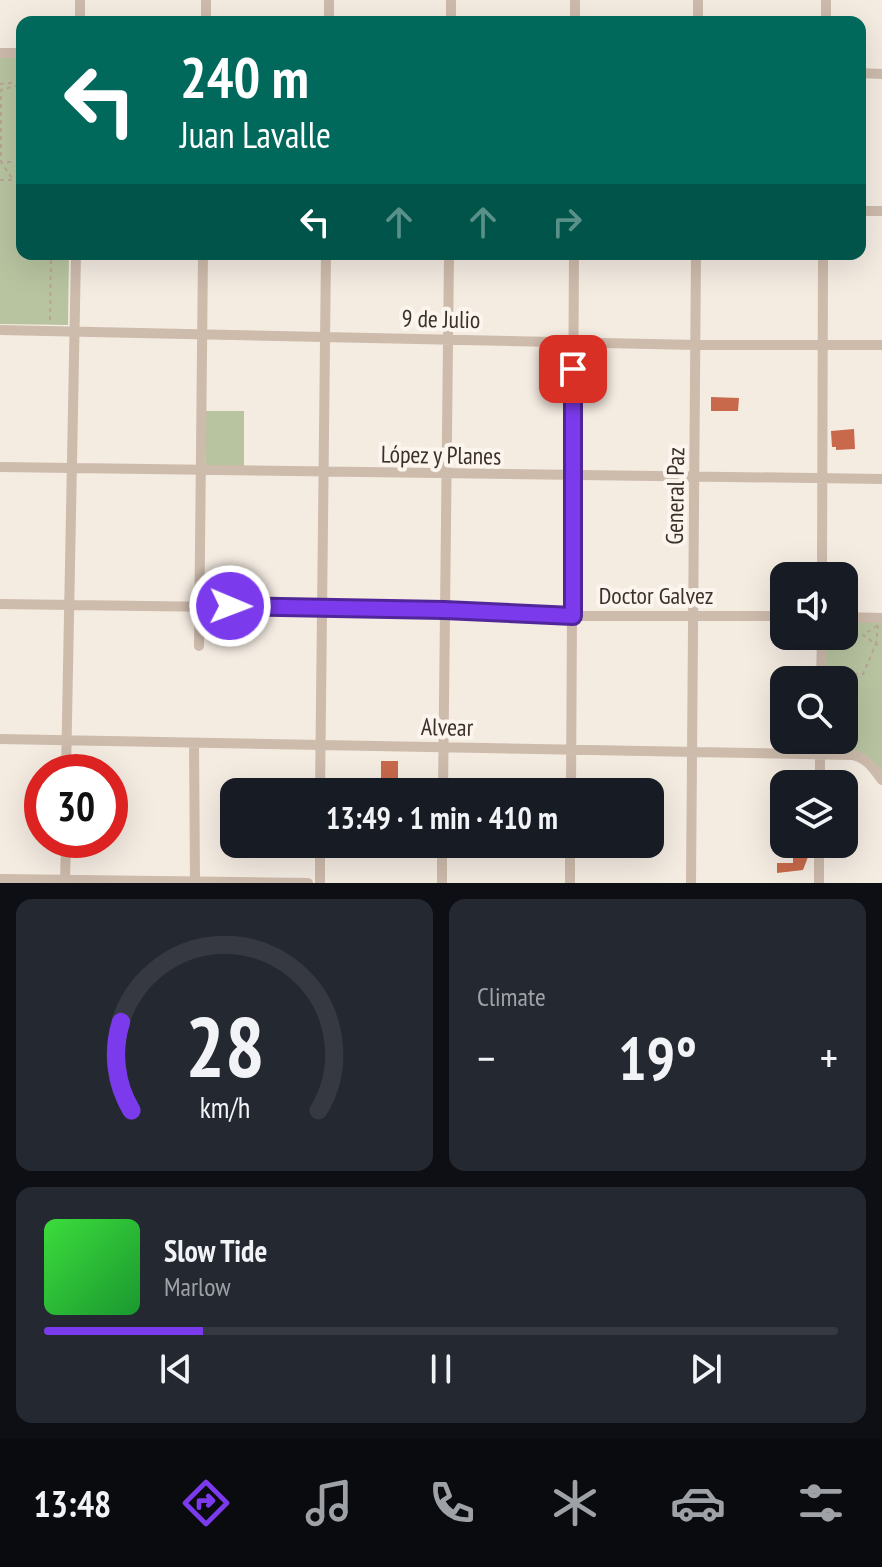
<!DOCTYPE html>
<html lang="en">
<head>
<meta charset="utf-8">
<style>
  body { margin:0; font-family:"PT Sans Narrow",sans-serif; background:#242831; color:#f1f3f6; height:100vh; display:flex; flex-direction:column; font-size:30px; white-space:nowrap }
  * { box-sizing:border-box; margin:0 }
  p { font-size:26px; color:#9ea1a6 }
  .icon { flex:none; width:44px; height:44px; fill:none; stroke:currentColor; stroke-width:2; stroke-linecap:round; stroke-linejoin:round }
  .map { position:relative; height:883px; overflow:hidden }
  .sheet { display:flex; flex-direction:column; gap:16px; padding:16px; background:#0d0f14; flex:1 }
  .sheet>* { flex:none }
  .guide { position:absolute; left:16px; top:16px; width:850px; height:244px; border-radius:16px; box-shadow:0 8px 32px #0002; background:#00695c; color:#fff; overflow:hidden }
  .controls { position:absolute; left:770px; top:562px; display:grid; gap:16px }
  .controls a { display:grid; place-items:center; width:88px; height:88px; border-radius:16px; background:#171b24; box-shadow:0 8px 32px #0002; font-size:40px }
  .speed { position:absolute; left:24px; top:754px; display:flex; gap:16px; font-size:40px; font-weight:700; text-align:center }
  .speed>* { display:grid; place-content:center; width:104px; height:104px; border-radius:50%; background:#171b24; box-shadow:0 8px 32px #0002; line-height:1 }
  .speed .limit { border:12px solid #d22; background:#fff; color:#111 }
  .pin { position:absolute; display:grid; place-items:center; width:68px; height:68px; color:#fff; margin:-34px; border-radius:16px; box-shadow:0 4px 12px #0006 }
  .me { position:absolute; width:88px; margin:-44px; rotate:91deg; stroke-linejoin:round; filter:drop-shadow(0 0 6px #0008) }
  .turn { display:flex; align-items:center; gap:28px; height:168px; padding:0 32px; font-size:36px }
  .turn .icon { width:104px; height:104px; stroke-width:2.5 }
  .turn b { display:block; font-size:56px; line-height:68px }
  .lanes { display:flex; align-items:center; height:76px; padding:0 32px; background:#0003; justify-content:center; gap:40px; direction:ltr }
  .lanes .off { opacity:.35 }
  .big { font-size:60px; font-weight:600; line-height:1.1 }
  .sheet .widget { flex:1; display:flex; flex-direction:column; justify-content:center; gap:12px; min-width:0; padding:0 28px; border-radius:16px; background:#242831 }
  .sheet .dial { align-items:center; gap:0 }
  .dial svg { height:208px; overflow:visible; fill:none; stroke:#363941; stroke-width:7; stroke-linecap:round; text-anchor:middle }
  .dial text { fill:#f1f3f6; stroke:none }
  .song { display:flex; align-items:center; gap:24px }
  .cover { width:96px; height:96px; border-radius:12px; background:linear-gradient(135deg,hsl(120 70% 55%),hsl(130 70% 35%)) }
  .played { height:8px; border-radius:4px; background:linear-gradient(90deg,#7c3aed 20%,#363941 20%) }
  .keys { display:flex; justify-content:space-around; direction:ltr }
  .heat { display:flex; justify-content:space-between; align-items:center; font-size:44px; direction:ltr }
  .sheet .tiles { flex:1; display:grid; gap:16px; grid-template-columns:1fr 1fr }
  .widget:last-child { grid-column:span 2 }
  .trip { position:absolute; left:220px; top:778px; width:444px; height:80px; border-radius:16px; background:#171b24; box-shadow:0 8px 32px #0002; font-weight:600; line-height:80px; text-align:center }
  .tab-bar { display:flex; height:128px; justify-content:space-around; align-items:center; background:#090b0e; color:#9ea1a6 }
  .tab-bar .icon { width:56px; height:56px }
  .tab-bar .active { color:#7c3aed }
  .tab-bar b { font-size:36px; color:#f1f3f6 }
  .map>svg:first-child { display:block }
  .green { fill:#b8c4a0 }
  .building { fill:#c8694b }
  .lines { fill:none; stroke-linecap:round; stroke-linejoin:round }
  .path { stroke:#b9a596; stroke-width:2; stroke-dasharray:4 4; stroke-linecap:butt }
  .minor { stroke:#cdbbac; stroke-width:10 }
  .route-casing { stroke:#51269a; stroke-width:20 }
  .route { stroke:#7c3aed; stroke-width:14 }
  .labels { text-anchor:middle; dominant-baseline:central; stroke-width:8; stroke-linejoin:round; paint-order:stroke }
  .street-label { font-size:24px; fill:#3b302b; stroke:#fbf5ee }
</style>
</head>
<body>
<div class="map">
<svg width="882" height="883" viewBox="0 0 882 883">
  <rect width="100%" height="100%" fill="#f4ebe1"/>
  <path class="green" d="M0,58H22V254H69L68,325L0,324Z
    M206,411H244V468H206Z
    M844,617L882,618V780L869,763L820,754V740H844V680H821L822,636H844Z"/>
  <path class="building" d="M711,397L739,398L738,411H711Z
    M854,429L855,449L836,450V447H832L831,431Z
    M381,761H398V791H381Z
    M793,857H808L803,870L777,873V863H793Z"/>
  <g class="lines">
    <path class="path" d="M0,84L22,82
      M11,162H1V90L22,84
      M0,180H13L1,162
      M50,320L51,254
      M878,625L876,644L863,635Z
      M830,674H863L876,644L882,646"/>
    <path class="minor" d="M80,22V0
      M206,22V0
      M329,22V0
      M451,22V0
      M575,22V0
      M698,22V0
      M826,22V0
      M0,53H22
      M860,73L882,74
      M860,211H882
      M0,330L697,345H882
      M0,467L882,479
      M822,576L823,254
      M0,604L444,610L573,616H784
      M844,617L882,618
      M199,646L203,254
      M821,680L822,636
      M0,739L853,755C868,759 873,768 882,780
      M194,743L195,883
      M66,772L76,254
      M820,784V740
      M320,792L326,254
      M443,792L449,254
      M571,792L574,254
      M0,879L308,883
      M65,883L66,840
      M320,883V844
      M442,883V844
      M570,883V844
      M691,883L696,254
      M819,883V844"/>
  </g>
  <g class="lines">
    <defs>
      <path id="route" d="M230,606L444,610L573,616V369"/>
    </defs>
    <use href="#route" class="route-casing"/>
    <use href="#route" class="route"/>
  </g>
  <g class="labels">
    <g class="street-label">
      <text transform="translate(441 319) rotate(1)">9 de Julio</text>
      <text transform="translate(441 455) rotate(1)">López y Planes</text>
      <text transform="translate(675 496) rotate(-89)">General Paz</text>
      <text x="656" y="595">Doctor Galvez</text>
      <text transform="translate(447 727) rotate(1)">Alvear</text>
    </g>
  </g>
</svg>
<div class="controls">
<a><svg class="icon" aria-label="sound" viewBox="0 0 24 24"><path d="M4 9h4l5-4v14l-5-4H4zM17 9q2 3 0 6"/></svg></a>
<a><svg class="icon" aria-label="search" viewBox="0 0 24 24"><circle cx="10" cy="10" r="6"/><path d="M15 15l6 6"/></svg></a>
<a><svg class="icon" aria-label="layers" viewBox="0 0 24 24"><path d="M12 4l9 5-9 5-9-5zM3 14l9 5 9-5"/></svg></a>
</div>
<div class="speed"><div class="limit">30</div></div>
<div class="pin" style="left:573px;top:369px;background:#d93025"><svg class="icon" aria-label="arrive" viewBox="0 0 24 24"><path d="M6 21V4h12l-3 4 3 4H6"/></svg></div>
<svg class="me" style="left:230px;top:606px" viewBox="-20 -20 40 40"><circle r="17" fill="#7c3aed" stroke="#fff" stroke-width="3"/><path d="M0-11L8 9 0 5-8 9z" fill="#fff"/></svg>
<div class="trip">13:49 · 1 min · 410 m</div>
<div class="guide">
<div class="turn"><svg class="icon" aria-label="left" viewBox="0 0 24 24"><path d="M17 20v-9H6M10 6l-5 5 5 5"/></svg><div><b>240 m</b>Juan Lavalle</div></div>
<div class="lanes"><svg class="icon" aria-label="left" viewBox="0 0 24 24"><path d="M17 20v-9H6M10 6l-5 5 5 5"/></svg><svg class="icon off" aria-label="ahead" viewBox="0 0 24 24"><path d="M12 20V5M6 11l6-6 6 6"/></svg><svg class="icon off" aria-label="ahead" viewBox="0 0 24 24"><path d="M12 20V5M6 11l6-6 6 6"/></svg><svg class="icon off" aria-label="right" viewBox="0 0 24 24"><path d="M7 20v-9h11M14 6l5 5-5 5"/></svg></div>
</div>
</div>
<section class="sheet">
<div class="tiles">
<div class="widget dial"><svg viewBox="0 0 100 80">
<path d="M14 69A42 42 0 1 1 86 69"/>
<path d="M14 69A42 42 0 0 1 10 35" stroke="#7c3aed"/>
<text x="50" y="56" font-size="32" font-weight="700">28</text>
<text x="50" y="72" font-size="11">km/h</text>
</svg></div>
<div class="widget"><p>Climate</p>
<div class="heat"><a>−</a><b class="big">19°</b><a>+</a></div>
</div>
<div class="widget">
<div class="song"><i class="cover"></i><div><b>Slow Tide</b><p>Marlow</p></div></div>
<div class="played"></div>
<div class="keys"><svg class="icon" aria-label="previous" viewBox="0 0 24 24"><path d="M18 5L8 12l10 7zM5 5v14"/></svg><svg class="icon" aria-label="pause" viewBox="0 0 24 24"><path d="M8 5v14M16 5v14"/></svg><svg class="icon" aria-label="next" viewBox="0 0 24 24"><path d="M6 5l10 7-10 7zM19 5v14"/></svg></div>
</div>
</div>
</section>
<nav class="tab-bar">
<b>13:48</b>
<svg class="icon active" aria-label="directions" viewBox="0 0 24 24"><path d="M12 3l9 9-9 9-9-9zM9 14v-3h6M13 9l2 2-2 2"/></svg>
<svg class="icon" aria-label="music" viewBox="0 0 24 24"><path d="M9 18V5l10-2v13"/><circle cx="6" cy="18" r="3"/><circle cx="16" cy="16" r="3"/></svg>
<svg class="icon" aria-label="phone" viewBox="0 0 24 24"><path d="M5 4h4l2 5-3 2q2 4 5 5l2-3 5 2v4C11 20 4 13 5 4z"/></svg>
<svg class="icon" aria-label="climate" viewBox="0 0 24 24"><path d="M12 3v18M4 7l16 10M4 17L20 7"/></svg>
<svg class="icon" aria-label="car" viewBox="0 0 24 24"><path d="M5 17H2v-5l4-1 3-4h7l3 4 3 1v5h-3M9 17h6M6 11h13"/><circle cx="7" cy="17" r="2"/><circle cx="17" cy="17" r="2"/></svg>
<svg class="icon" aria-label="filters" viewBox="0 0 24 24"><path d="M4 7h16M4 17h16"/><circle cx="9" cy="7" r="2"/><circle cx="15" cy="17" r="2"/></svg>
</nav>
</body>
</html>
